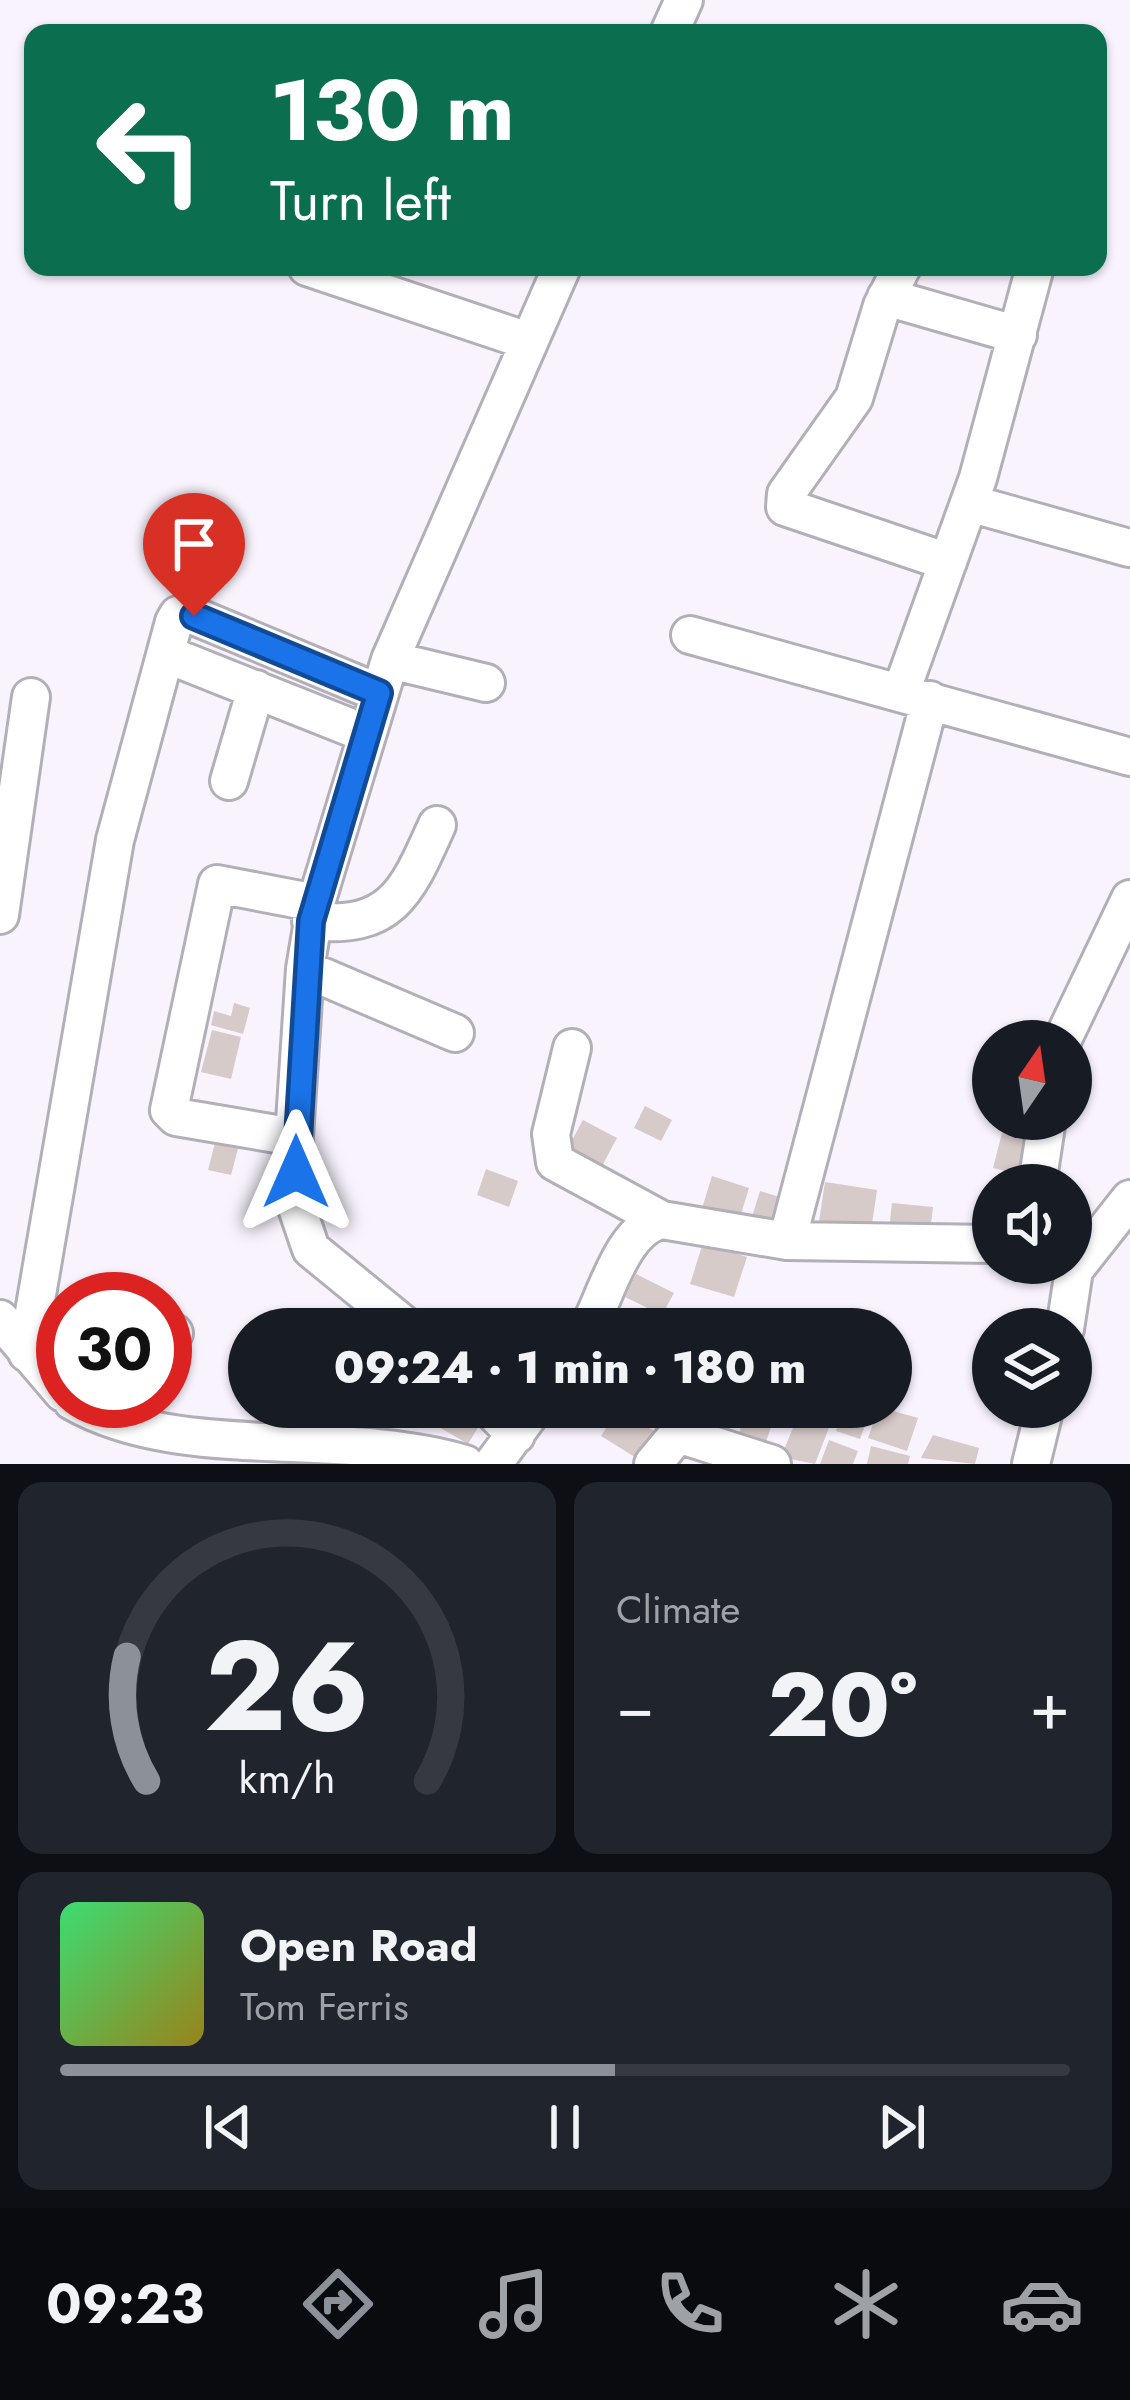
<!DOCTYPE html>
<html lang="en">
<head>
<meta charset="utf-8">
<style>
  body { margin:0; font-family:Jost,sans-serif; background:#20242c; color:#f1f3f6; height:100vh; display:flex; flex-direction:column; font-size:45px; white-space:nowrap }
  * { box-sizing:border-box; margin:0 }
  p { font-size:39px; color:#9ea1a6 }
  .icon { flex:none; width:66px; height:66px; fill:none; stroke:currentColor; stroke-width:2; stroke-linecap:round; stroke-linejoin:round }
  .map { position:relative; height:1464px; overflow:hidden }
  .details { display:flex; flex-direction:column; gap:18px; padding:18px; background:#0d0f14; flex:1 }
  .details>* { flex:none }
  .guide { position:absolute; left:24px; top:24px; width:1083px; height:252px; border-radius:24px; box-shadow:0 3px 9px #0004; background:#0b6e4f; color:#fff; overflow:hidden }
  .needle { width:78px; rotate:13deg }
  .buttons { position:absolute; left:972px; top:1020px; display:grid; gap:24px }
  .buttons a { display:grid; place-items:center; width:120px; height:120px; border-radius:50%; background:#171b24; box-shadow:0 3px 9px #0004; font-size:60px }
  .speed { position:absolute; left:36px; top:1272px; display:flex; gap:24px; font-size:60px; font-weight:700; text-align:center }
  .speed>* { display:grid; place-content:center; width:156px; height:156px; border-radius:50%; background:#171b24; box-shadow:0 3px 9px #0004; line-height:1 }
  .speed .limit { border:18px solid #d22; background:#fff; color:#111 }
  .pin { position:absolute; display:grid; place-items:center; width:102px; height:102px; color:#fff; margin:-123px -51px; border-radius:50% 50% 50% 0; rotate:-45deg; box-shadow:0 0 12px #0007 }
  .pin .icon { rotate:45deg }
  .me { position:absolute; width:132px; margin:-66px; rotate:0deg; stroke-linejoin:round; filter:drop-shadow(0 0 9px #0008) }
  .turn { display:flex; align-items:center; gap:42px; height:252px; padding:0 48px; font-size:54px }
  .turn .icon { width:156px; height:156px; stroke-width:2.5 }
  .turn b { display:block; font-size:84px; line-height:102px }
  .big { font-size:90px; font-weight:800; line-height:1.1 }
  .details .widget { flex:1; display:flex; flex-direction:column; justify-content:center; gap:18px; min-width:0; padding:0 42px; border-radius:24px; background:#20242c }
  .details .dial { align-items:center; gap:0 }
  .dial svg { height:312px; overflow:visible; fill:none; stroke:#363941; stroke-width:7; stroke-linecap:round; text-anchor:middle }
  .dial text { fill:#f1f3f6; stroke:none }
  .song { display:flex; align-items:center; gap:36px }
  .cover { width:144px; height:144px; border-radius:18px; background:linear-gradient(135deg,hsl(140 70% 55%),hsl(50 70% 35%)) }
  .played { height:12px; border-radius:6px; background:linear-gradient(90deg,#8c9099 55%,#363941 55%) }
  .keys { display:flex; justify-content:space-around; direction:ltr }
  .heat { display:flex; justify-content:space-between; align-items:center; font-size:66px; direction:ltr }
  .details .tiles { flex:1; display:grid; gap:18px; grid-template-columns:1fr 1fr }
  .widget:last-child { grid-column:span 2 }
  .trip { position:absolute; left:228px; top:1308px; width:684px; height:120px; border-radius:60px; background:#171b24; box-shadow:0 3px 9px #0004; font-weight:800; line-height:120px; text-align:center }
  .menu { display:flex; height:192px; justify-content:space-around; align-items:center; background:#090b0e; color:#9ea1a6 }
  .menu .icon { width:84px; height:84px }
  .menu .current { color:#8c9099 }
  .menu b { font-size:54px; color:#f1f3f6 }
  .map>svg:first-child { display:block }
  .building { fill:#d7cbc9 }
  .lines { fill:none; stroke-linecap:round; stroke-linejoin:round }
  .minor-casing { stroke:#b3afb9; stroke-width:42 }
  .minor { stroke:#fff; stroke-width:36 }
  .route-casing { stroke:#114b97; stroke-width:30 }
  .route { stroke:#1a73e8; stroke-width:21 }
</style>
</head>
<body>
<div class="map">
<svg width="1130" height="1464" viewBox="0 0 1130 1464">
  <rect width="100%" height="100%" fill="#f8f3fd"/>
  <path class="building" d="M234,1003L250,1008L243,1034L211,1025L214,1011L231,1016Z
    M212,1030L241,1037L231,1079L201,1072Z
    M645,1106L672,1120L661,1141L634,1128Z
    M583,1120L617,1138L601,1168L567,1149Z
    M1002,1133L1039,1143L1030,1177L993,1168Z
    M216,1139L239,1145L231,1175L208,1170Z
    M486,1169L518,1181L509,1207L477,1195Z
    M712,1176L749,1188L736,1230L699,1218Z
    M825,1182L877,1190L870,1237L818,1228Z
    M760,1191L789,1200L779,1232L750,1223Z
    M892,1203L933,1207L929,1242L888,1238Z
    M703,1243L747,1257L734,1297L690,1284Z
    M636,1274L674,1293L662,1315L625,1297Z
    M629,1310L662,1323L659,1329H621Z
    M441,1407H470L485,1416L468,1444L432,1423Z
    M748,1407L775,1415L762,1454L735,1445Z
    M844,1407L871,1410L860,1439L836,1431Z
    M879,1407L918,1418L907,1451L868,1438Z
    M801,1408L832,1420L815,1464L781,1457Z
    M618,1409L662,1436L646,1464L601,1436Z
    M933,1435L979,1448L975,1464L921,1458Z
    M829,1440L858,1451L853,1464H820Z
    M871,1446L910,1456L908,1464H867Z"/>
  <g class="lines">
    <defs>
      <path id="minor" d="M669,33L684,0
        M307,267L528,341
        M902,267L882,306L854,398L786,494L785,507L948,562
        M886,297L1018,335
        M969,503L1129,548
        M690,635L1130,757
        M166,654L367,734
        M390,660L486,683
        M901,692L978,478L1035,267
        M229,781L256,689
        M0,915L31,697
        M311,921C392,930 407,892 437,825
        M305,969L455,1033
        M1062,1041L1130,899
        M572,1048L551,1134L555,1162L662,1220
        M294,1137L176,1117L169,1110L217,884L316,903
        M1037,1185L1047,1119
        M787,1241L930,700
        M1074,1270L1130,1199
        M0,1319L63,1393
        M409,1329L311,1249L296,1205L294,1137L305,969L316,903L390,660L562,267
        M588,1329C606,1296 622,1228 662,1220L787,1241L993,1244
        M1065,1329L1074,1270L1067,1263
        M165,1332L174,1333
        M27,1353L115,840L174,622L178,615L194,616L379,693
        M72,1401C181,1464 341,1426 465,1464
        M488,1407L516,1435
        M493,1464L535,1407
        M653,1464L678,1434L772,1464
        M1031,1464L1045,1407"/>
    </defs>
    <use href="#minor" class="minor-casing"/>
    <use href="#minor" class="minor"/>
  </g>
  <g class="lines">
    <defs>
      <path id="route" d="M194,616L379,693L311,921L296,1172"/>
    </defs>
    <use href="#route" class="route-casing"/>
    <use href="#route" class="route"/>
  </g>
</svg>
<div class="buttons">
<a><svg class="needle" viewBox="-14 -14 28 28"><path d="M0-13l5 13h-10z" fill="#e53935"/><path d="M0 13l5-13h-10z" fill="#9ea1a6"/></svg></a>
<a><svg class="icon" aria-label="sound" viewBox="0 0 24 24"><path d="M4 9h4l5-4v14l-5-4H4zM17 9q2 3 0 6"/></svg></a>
<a><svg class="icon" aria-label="layers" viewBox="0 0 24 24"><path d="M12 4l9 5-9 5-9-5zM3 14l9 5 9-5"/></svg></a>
</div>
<div class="speed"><div class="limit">30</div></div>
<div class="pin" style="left:194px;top:616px;background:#d93025"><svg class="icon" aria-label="arrive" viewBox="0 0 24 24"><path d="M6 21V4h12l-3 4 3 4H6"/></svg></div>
<svg class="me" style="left:296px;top:1172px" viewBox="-20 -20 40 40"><path d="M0-17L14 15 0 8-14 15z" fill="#1a73e8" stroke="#fff" stroke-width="4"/></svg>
<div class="trip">09:24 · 1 min · 180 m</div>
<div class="guide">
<div class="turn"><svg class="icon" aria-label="left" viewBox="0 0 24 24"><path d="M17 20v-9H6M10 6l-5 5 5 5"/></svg><div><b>130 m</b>Turn left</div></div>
</div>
</div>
<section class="details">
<div class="tiles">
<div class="widget dial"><svg viewBox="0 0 100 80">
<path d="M14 69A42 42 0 1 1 86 69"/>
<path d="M14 69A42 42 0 0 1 9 37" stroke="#8c9099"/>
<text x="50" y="56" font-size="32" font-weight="700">26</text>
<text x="50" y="72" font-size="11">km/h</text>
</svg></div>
<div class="widget"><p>Climate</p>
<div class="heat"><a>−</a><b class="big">20°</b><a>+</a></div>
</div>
<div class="widget">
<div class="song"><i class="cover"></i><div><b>Open Road</b><p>Tom Ferris</p></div></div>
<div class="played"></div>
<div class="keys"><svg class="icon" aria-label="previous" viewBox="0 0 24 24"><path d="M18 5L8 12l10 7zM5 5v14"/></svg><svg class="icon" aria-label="pause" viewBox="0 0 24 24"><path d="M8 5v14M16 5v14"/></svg><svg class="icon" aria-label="next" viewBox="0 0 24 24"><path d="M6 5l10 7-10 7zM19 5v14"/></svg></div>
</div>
</div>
</section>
<nav class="menu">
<b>09:23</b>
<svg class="icon current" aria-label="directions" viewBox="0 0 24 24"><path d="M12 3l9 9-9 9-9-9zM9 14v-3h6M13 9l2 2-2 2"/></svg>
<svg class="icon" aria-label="music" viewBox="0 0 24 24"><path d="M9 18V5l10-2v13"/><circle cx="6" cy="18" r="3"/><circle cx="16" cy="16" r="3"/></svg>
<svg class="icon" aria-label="phone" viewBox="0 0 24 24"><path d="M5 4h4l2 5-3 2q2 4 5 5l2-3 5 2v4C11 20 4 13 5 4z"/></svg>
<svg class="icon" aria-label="climate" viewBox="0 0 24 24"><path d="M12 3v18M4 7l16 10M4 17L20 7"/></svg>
<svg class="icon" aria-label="car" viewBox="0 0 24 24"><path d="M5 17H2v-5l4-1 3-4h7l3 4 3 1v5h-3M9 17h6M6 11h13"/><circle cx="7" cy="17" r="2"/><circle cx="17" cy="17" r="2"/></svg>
</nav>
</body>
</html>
